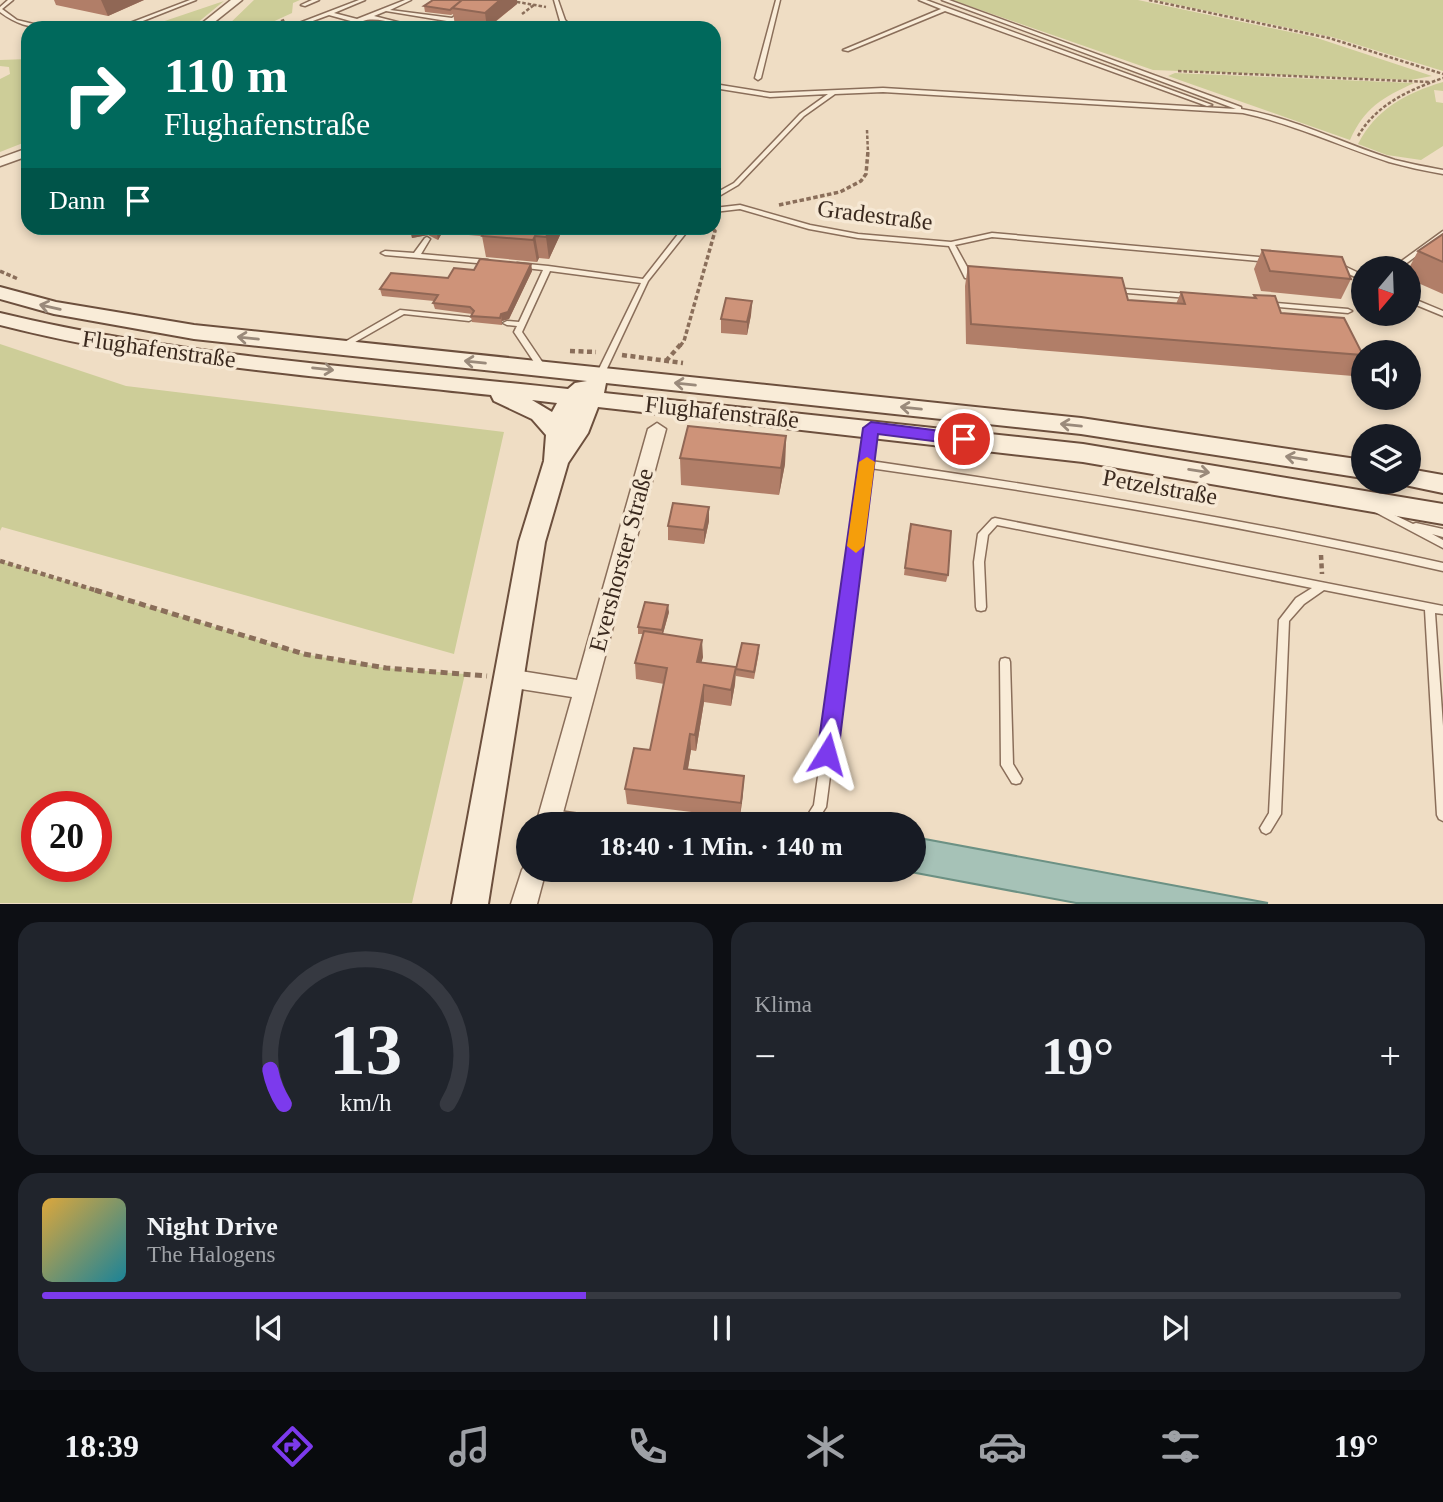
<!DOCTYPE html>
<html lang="de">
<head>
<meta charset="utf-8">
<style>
  body { margin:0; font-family:Georgia,serif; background:#20242c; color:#f1f3f6; height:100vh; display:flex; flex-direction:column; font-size:26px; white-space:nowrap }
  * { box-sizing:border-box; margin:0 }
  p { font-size:23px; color:#9ea1a6 }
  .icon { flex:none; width:38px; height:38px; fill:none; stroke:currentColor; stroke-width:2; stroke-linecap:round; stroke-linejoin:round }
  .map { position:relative; height:904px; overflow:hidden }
  .sheet { display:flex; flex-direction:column; gap:18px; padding:18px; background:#0d0f14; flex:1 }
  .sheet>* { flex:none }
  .top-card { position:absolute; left:21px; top:21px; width:700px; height:214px; border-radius:21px; box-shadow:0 4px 10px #0003; background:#00695c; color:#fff; overflow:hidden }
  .needle { width:46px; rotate:199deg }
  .controls { position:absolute; left:1351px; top:256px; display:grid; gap:14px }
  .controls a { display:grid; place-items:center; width:70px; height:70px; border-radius:50%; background:#171b24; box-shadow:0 4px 10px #0003; font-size:35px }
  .speed { position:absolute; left:21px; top:791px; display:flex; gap:14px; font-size:35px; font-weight:700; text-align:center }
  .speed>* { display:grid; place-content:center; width:91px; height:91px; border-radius:50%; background:#171b24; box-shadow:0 4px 10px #0003; line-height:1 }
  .speed .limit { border:10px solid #d22; background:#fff; color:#111 }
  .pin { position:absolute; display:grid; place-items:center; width:60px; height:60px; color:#fff; margin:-30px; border:4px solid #fff; border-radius:50%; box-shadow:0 2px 7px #0007 }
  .me { position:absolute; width:77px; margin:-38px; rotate:8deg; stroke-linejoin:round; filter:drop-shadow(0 0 5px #0008) }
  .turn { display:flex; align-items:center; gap:24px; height:147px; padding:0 28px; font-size:32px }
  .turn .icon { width:91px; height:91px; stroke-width:2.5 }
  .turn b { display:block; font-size:49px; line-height:60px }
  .then { display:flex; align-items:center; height:66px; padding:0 28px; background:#0003; gap:14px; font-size:26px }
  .big { font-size:52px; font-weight:800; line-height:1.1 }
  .sheet .widget { flex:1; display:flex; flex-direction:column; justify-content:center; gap:10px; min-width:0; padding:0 24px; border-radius:21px; background:#20242c }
  .sheet .dial { align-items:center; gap:0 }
  .dial svg { height:182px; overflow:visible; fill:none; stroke:#363941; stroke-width:7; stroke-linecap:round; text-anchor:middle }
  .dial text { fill:#f1f3f6; stroke:none }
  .song { display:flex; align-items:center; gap:21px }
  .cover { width:84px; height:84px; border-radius:10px; background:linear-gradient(135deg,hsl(40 70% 55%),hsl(190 70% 35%)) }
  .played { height:7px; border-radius:4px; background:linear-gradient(90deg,#7c3aed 40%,#363941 40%) }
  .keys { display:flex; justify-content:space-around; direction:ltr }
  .heat { display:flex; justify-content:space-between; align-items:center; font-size:38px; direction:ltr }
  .sheet .tiles { flex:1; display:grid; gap:18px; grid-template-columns:1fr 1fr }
  .widget:last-child { grid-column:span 2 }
  .trip { position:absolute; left:516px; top:812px; width:410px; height:70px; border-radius:35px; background:#171b24; box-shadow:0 4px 10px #0003; font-weight:800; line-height:70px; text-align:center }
  .tabs { display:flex; height:112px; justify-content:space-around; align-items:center; background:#090b0e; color:#9ea1a6 }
  .tabs .icon { width:49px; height:49px }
  .tabs .current { color:#7c3aed }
  .tabs b { font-size:32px; color:#f1f3f6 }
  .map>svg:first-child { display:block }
  .green { fill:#cdcd98; fill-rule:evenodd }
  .water { fill:#a6c2b7; stroke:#6c9184; stroke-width:2 }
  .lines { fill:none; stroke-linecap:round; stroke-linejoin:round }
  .lane-casing { stroke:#8a6e5a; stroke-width:3 }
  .street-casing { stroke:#8a6e5a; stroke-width:3 }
  .secondary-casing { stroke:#6c4f3d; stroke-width:4 }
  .path-far3 { stroke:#8a6e5a; stroke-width:2.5; stroke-dasharray:3.5 2; stroke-linecap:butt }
  .path-far2 { stroke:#8a6e5a; stroke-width:3.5; stroke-dasharray:4.5 2.5; stroke-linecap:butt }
  .path-far1 { stroke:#8a6e5a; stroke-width:4.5; stroke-dasharray:5 3.5; stroke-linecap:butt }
  .path { stroke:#8a6e5a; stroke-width:5; stroke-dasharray:7 4.5; stroke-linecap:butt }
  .lane { fill:#f9ecd8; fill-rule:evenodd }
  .street { fill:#f9ecd8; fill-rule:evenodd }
  .secondary { fill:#f9ecd8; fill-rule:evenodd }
  .wall { fill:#b17e68 }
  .shaded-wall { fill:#906755 }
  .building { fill:#ce9379; stroke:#906755; stroke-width:2 }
  .oneway { stroke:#9a8a7b }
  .route { fill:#7c3aed; stroke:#51269a; stroke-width:2 }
  .slow { fill:#f59e0b }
  .labels { text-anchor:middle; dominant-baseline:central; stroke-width:7; stroke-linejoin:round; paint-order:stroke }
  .street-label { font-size:24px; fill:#3a291e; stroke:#f6e8d4 }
</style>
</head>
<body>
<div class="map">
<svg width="1443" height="904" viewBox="0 0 1443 904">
  <rect width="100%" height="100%" fill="#efddc4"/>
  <path class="green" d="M254,0H300L293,3L292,13L266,25L225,28Z
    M952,0H1138L1314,37L1432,76L1411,80L1153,70Z
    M1155,0H1443V71L1332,37Z
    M224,1L191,28H144Z
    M28,59V141L0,152V79L10,74L9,67L0,66V60Z
    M1175,73L1414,83C1382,98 1365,107 1350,140L1168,76Z
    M1443,82V91L1434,90L1436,102L1443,103V146L1421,160L1387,155L1358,144C1376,109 1406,93 1443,82Z
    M0,344L126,386L504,432L454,654L2,527L0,531Z
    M0,561L304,654L386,668L465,674L412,903H0ZM37,807H96V866H37Z"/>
  <path class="water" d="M914,837L1268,903H1076L900,870H914Z"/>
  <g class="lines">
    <defs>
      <path id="lane" d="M8,0H13L2,9L17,20L50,28C29,28 16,24 0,12V7Z
        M190,0H196L125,28H117Z
        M312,0H319L305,6L301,5Z
        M359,0H365L334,13L357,19L405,0H411L390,10L452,18L476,0H481L453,22L386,11L374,16L421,28C403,28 378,15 363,21L385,28H376L329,15L299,26L294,25Z
        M554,0H558L565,20L573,28H567L560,21Z
        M776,0H780L761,78L758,80L755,78Z
        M919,0H926L1212,105L1207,106L945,11L848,51L843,50L941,9Z
        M942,0H949L1241,107V109C1295,118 1343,144 1395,160C1411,164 1427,167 1443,170V174C1425,171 1407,167 1389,162C1340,146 1294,124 1243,113L883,92L835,94L804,116L738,185L714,199V194L734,183L800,114L828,94L770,97L714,88V84L770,93L883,88L1236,109Z
        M740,205L810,225L858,234L951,242L992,233L1270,258L1274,260L1270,262L992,237L955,245L971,274L978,275L979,277L975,279L965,278L949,246L858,238L809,229L740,209L714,212V208Z
        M664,228H673L682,230L684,228H690L648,281L603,377L600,378L596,375L641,283L550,271L522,332L547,369L546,371H540L514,332L517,326L507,325L503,323L507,321L519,322L543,270L517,267V263L548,266L643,279L679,233Z
        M1443,231V236L1400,268H1392Z
        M427,237L430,239L421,254L488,260L492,262L488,264L385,255L381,253L385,251L414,253L425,238Z
        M1336,265H1342L1363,275V280L1336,269Z
        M1112,288L1188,294L1192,296L1188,298L1115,292H1112Z
        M1409,297L1443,311V316L1409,302Z
        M1265,302L1348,309L1352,311L1348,313L1268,306H1265L1264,304Z
        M400,310L469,317L473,319L469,321L404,314L343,349H340L336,347Z
        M871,425L875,428L871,461C1063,489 1254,521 1443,563V571C1253,528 1063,495 870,468L826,807L815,824H802L814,805L867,428Z
        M1378,507L1413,524L1416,523L1443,529V537L1432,534L1443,540V548L1375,512L1373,510L1375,508Z
        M995,518L1443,606V614L1435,613L1443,726V821L1439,819L1437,815L1425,610L1324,590L1304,604L1289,621L1281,814L1270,832L1266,834L1262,832L1260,828L1269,813L1279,620L1296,598L1312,588L997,525L988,535L984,562L986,607L985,610L981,611L977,610L976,607L974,562L978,534L992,519Z
        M1005,658L1009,659L1010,662L1013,764L1022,779L1020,783L1016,784L1012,783L1001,765L1000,662L1001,659Z
        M552,810L608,818L612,820L614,824C593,825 568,827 548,820L546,816L548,812Z"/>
      <path id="street" d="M231,0H242L207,28H196Z
        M28,148V156L0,166V158Z
        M657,423L666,429L560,824H536L572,697L508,687L500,684L497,678L500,672L508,669L577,680L648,429Z
        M528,860V870H546L537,904H511L522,870Z"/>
      <path id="secondary" d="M0,287L56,302L194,325L1081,418L1363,460V478L1081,434L606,383L604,393L1083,444L1443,504V524L1083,462L598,407L588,433L568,463L545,542L488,904H452L519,542L544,461L546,435L532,419L494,401L491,395C327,377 161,366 0,325V313C185,358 378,368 568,389L575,383L587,381L194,339L54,314L0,299ZM532,400L557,403L552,412Z
        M1409,469L1443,475V493L1400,484L1398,481H1409Z"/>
    </defs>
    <use href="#lane" class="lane-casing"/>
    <use href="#street" class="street-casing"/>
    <use href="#secondary" class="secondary-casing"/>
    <path class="path-far3" d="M506,0L546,7
      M1149,0L1329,38L1443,74
      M522,14L534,5
      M266,28L286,19
      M1178,71L1429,82
      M867,130L868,153
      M1358,136C1377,104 1409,90 1443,78"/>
    <path class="path-far2" d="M779,205L840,192L861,181L866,174L868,151
      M0,271L18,279
      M680,346L684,341L715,231L712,228"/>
    <path class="path-far1" d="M570,351L596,352
      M622,355L683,363
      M666,361L681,344
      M1321,555L1322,574
      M0,561L101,592"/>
    <path class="path" d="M95,590L304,654L386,668L487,676"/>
    <use href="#lane" class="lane"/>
    <use href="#street" class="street"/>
    <use href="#secondary" class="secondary"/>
  </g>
  <path class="wall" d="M54,0H144L108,16L56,5Z
    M433,0H517V4L488,28H483L455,24L453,14L451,15L425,12L424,6Z
    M410,228H561V233L549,259L539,258L537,262L486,257L482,236L442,233L438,240L428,235L412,238Z
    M1443,234V294L1409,279V268L1418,251Z
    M1262,250L1351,279L1341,299L1261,291L1254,269Z
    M531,264L532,271L509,319L502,321V325L472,322L471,316L472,314L435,309L433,303L434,301L382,296L380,289L448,278L474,270Z
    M968,266L1128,300L1176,304L1181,292L1253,298L1254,295L1281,313L1363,355V356L1353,376L966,344L965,286Z
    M752,301L751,315L747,335L721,333V319Z
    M786,437L785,464L779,495L681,485L680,458Z
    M709,507V521L704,544L668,540V526Z
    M909,531L948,575L946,582L904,575Z
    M669,612L663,634L703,657L701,662L736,667L735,684L731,706L704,702L696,751L691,750L688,769L743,792L740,818L627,804L625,789L650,750L664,684L636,679L635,663L643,634H638V627Z
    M759,652L754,679L736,676V669Z"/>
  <path class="shaded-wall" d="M101,0H144L108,16Z
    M500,0H517V4L487,28L485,13Z
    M410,228H427L428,235L412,238Z
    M436,228H441L442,233L438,240Z
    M551,228H561V233L549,259L546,237Z
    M535,236L539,258L537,262L533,240Z
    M531,264L532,271L509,319L502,321V325L501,314Z
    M752,301L751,315L747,335V322Z
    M786,436L785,464L779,495L781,468Z
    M709,507V521L704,544V530Z
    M668,605L669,612L662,637V630Z
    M702,640L703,657L697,678V662Z
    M736,667L735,684L731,706V690Z
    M704,685V702L696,751L695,735Z
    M690,734L691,750L685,785L684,769Z
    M744,776L743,792L740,818L741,803Z"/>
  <path class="building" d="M433,0H462L450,10L424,6Z
    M462,0H500L485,13L452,8Z
    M487,228H551L546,237L535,236L533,240L482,236Z
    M1443,234V262L1418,251Z
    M1262,250L1342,257L1351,279L1270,271Z
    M480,259L531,264L508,312L501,314L500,318L471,316L474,311L470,307L433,303L438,295L380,289L391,273L448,278L454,268L474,270Z
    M968,266L1122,278L1128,300L1185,304L1181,292L1256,298L1254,295L1275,296L1281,313L1344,318L1363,355L971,324Z
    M726,298L752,301L747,322L721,319Z
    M688,426L786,436L781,468L680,458Z
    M673,503L709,507L704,530L668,526Z
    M911,524L951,531L948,575L905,568Z
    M645,602L668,605L662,630L638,627Z
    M644,631L702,640L697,662L736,667L731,690L704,685L695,735L690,734L684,769L744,776L741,803L625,789L634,748L650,750L667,668L635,663Z
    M742,643L759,645L754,672L736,669Z"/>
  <defs><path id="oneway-shaft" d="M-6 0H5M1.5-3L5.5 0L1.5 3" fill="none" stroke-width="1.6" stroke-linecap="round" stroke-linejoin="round" transform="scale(1.75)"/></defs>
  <g class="oneway">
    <use href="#oneway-shaft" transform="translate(50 307) rotate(-167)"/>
    <use href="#oneway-shaft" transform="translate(248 338) rotate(-174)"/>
    <use href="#oneway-shaft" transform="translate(475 362) rotate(-174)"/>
    <use href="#oneway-shaft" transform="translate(323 369) rotate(6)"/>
    <use href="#oneway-shaft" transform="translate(685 384) rotate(-174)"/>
    <use href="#oneway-shaft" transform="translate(911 408) rotate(-174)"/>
    <use href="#oneway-shaft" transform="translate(1071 425) rotate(-174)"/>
    <use href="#oneway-shaft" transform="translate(1296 458) rotate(-171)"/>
    <use href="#oneway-shaft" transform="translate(1199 471) rotate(9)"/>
  </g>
  <path class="route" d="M871,422L964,434L971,439L964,445L878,434L838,754L835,761L827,764L820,761L817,754L863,428Z"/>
  <path class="slow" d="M867,457L875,462L864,546L856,553L847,546L859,462Z"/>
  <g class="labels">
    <g class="street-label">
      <text transform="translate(875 215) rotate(7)">Gradestraße</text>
      <text transform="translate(159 349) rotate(8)">Flughafenstraße</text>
      <text transform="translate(722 412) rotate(6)">Flughafenstraße</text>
      <text transform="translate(1160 487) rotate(10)">Petzelstraße</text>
      <text transform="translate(621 560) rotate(-75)">Evershorster Straße</text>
    </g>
  </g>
</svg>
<div class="controls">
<a><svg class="needle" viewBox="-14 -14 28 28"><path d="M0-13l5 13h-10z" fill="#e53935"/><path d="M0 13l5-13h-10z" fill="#9ea1a6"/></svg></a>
<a><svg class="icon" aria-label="sound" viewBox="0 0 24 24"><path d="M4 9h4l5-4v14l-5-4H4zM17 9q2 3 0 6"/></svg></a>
<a><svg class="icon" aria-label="layers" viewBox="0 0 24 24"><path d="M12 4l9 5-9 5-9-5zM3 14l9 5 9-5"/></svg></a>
</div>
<div class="speed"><div class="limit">20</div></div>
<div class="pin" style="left:964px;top:439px;background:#d93025"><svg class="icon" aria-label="arrive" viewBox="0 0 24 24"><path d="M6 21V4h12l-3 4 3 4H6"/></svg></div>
<svg class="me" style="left:827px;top:754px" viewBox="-20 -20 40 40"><path d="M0-17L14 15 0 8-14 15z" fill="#7c3aed" stroke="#fff" stroke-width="4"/></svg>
<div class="trip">18:40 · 1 Min. · 140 m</div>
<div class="top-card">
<div class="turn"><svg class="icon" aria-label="right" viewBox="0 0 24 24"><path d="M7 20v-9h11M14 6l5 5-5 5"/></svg><div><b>110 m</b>Flughafenstraße</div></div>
<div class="then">Dann<svg class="icon" aria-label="arrive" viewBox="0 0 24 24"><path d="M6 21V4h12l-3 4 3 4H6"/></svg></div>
</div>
</div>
<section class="sheet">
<div class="tiles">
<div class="widget dial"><svg viewBox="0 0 100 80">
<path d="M14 69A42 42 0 1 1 86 69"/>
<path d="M14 69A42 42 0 0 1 8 54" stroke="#7c3aed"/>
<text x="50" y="56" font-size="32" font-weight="700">13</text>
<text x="50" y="72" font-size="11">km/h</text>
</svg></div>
<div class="widget"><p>Klima</p>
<div class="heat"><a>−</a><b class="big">19°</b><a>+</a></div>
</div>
<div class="widget">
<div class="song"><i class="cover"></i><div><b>Night Drive</b><p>The Halogens</p></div></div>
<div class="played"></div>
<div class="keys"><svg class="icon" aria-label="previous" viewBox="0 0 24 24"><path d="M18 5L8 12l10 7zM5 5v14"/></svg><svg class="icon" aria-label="pause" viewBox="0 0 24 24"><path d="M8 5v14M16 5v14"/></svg><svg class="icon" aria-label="next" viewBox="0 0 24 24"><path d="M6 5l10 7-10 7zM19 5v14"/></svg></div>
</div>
</div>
</section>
<nav class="tabs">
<b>18:39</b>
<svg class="icon current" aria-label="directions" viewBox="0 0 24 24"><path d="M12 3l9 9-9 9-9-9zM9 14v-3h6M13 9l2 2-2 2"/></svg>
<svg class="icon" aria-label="music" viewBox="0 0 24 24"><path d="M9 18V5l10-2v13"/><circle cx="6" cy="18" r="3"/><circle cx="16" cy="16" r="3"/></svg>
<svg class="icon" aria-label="phone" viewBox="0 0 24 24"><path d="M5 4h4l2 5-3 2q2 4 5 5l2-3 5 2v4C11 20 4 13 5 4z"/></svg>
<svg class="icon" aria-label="climate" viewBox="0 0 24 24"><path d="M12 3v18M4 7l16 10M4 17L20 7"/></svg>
<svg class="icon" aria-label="car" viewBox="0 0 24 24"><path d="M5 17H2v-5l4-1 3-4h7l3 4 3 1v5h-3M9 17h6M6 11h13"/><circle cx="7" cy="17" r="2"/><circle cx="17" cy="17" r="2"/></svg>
<svg class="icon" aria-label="filters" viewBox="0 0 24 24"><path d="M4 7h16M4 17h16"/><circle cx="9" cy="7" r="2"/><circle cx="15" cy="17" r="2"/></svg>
<b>19°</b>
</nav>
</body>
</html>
